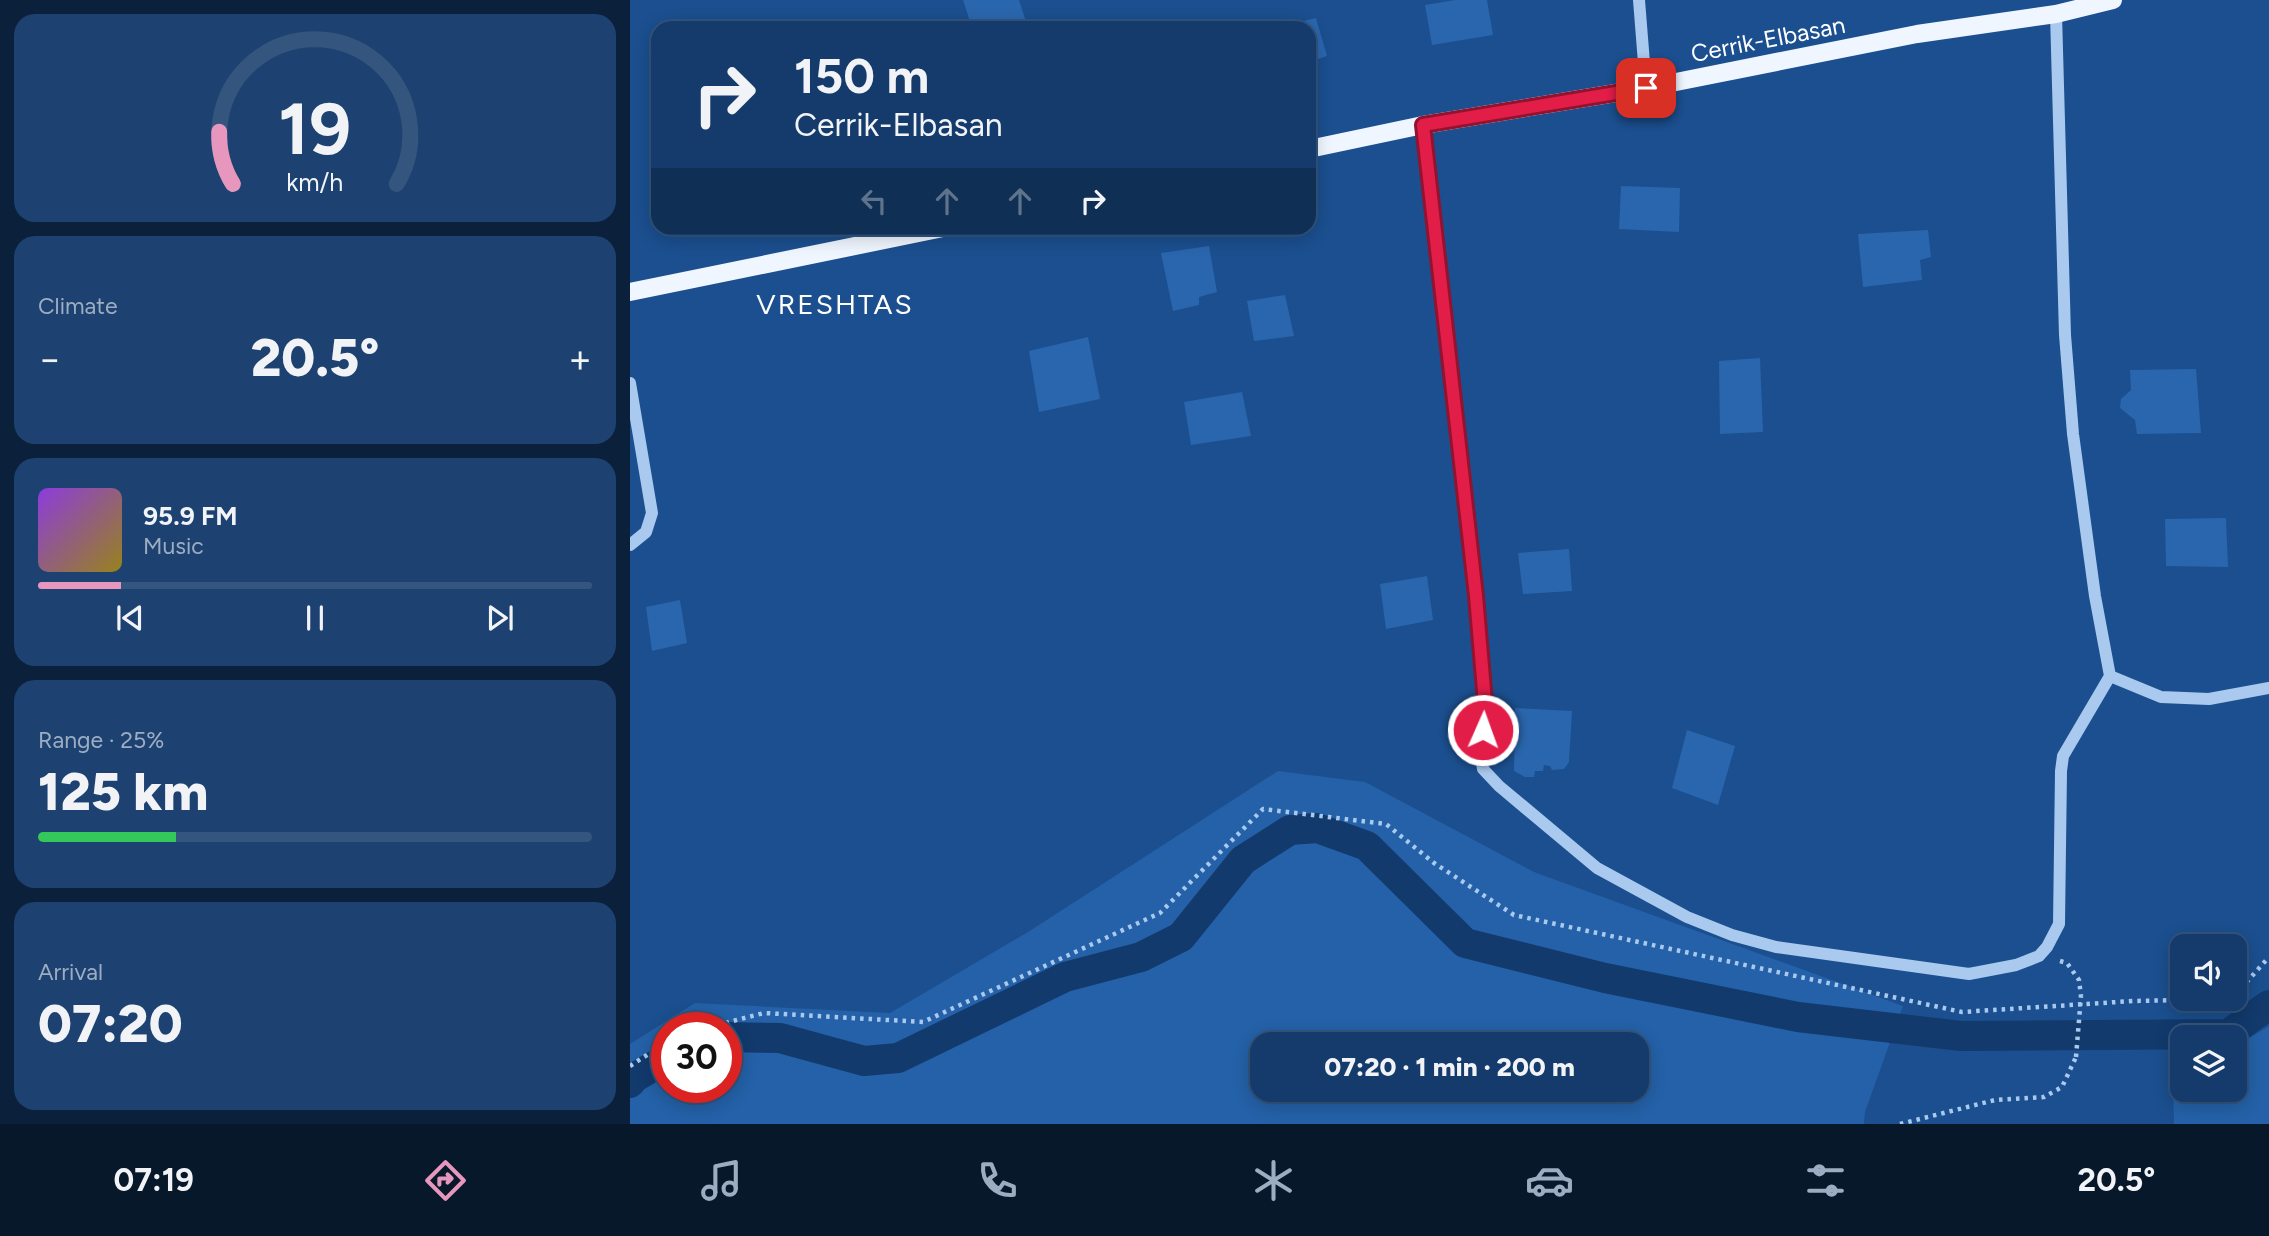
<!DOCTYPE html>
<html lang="en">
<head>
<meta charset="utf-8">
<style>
  body { margin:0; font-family:Figtree,sans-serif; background:#1d4271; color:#f1f3f6; height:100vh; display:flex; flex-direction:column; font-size:26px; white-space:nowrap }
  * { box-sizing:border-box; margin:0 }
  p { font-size:23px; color:#9dadc1 }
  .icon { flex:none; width:38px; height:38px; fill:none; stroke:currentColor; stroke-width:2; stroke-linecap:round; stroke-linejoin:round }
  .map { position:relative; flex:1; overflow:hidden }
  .panel { display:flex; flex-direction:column; gap:14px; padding:14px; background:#0b203b; width:630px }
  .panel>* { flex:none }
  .banner { position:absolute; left:21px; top:21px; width:665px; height:214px; border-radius:21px; box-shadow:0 4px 18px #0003,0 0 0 2px #33557e; background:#143b6b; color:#f1f3f6; overflow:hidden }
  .controls { position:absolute; left:1540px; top:934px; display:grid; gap:14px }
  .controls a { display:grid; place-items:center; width:77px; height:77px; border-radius:14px; background:#143b6b; box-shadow:0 4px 18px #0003,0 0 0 2px #33557e; font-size:35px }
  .speed { position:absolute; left:21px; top:1012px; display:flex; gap:14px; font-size:35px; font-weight:700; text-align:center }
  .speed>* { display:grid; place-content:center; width:91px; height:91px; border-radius:50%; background:#143b6b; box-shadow:0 4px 18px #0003,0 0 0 2px #33557e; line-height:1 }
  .speed .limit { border:10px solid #d22; background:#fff; color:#111 }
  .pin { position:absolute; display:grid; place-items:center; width:60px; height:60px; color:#fff; margin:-30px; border-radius:14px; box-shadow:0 4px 10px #0006 }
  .me { position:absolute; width:77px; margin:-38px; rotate:2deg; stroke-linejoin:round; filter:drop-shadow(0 0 5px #0008) }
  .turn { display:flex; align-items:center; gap:24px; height:147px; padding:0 28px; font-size:32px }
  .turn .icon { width:91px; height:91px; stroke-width:2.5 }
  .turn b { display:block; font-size:49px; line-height:60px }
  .lanes { display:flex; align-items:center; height:66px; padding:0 28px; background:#0003; justify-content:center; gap:35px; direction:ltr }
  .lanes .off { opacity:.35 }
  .big { font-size:52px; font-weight:800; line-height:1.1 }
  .panel .card { flex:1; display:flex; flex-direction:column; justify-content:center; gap:10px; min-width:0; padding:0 24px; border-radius:21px; background:#1d4271 }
  .panel .dial { align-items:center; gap:0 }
  .dial svg { height:182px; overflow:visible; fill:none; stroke:#33557e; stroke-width:7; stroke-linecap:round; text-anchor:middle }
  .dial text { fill:#f1f3f6; stroke:none }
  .song { display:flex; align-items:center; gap:21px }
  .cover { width:84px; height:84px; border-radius:10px; background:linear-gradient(135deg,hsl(270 70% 55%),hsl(50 70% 35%)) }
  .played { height:7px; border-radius:4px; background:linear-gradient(90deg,#e797bd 15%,#33557e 15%) }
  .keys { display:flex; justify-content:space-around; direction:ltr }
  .heat { display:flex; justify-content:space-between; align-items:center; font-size:38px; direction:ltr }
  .charge { height:10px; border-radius:5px; background:linear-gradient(90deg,#34c759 25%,#33557e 0) }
  .trip { position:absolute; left:620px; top:1032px; width:399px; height:70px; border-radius:21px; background:#143b6b; box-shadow:0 4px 18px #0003,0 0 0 2px #33557e; font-weight:800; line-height:70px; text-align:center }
  .dock { display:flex; height:112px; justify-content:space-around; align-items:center; background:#08182b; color:#9dadc1 }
  .dock .icon { width:49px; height:49px }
  .dock .selected { color:#e797bd }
  .dock b { font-size:32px; color:#f1f3f6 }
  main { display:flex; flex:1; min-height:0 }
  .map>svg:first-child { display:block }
  .green { fill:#2461a8; fill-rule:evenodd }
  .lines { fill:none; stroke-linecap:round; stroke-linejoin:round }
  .canal { stroke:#123a6d; stroke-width:30 }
  .building { fill:#2a66ad }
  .path { stroke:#a9c9ee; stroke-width:4.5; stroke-dasharray:3.5 5; stroke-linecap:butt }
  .minor { stroke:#a9c9ee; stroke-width:12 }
  .major { stroke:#f0f6ff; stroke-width:18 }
  .path-bridge { stroke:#a9c9ee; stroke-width:4.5; stroke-dasharray:3.5 5; stroke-linecap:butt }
  .route-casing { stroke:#92132f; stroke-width:18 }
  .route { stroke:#e11d48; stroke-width:12 }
  .labels { text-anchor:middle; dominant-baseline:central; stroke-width:7; stroke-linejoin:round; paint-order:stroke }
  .street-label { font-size:24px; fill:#fff; stroke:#1b4f8f }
  .quarter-label { font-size:28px; letter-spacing:2px; fill:#fff; stroke:#1b4f8f }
</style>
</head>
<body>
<main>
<section class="panel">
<div class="card dial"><svg viewBox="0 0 100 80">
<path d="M14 69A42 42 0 1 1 86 69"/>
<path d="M14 69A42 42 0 0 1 8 46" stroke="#e797bd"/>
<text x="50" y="56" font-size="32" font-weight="700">19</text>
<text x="50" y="72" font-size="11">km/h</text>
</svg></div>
<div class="card"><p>Climate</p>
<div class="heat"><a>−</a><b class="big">20.5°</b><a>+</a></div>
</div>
<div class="card">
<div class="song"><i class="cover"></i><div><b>95.9 FM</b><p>Music</p></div></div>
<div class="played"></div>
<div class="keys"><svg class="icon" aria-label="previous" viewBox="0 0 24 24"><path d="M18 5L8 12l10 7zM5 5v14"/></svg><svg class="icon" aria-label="pause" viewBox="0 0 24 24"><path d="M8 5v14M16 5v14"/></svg><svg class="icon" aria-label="next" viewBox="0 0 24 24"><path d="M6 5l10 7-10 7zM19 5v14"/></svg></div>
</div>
<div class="card"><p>Range · 25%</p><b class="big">125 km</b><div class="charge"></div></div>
<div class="card"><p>Arrival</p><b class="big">07:20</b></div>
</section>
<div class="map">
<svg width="1639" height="1124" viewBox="0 0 1639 1124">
  <rect width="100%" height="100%" fill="#1b4f8f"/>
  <path class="green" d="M648,771L735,782L904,872L1273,1006L1235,1112L1234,1124H0V1044L65,1003L260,1013L398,932ZM37,1027H96V1087H37ZM632,1045H1006V1090H632Z
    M1639,1026V1124H1544L1543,1086L1552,1080V1090H1605V1047Z"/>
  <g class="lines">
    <path class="canal" d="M96,1037L150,1038L234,1061L268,1058L435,977L511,957L551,937L613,860L660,830L687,828L737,846L835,943L975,978L1168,1017L1331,1036L1598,1034L1639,1005
      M0,1083L4,1078L37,1058"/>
  </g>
  <path class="building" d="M333,0H389L396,22L368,28H342Z
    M825,0H857L863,35L802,45L795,5Z
    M686,18L697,56L679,62V28L648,27Z
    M991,186L1050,188L1049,232L989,229Z
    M1298,230L1301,257L1290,260L1292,280L1233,287L1228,234Z
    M579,246L587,292L569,297V305L543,311L531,253Z
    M655,295L664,336L624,341L617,301Z
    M458,337L470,399L409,412L399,351Z
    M1130,358L1133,432L1090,434L1089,361Z
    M1566,369L1571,433L1507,434L1505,420L1490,408L1491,399L1501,390L1500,370Z
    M612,392L621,436L561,445L554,402Z
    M1596,518L1598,567L1536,566L1535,519Z
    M939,549L942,591L893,594L888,553Z
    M797,576L803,620L756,629L750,584Z
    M50,600L57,643L22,651L16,607Z
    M885,708L942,711L939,762L934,769L922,770L920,766L914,765L913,771H905L904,777H895L884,771Z
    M1057,730L1105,746L1088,805L1042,788Z"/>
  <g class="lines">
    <path class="path" d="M1430,961L1437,963L1449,980L1451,996
      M1605,995L1639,957
      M79,1027L134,1013L293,1022L530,913L633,809L756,824L804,863L884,915L1332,1012L1503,1001L1601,999
      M0,1066L37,1042
      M1270,1124L1365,1100L1414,1097L1432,1087L1446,1057"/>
    <path class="minor" d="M1009,0L1016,88
      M793,125L853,669L855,702L850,750L853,769L869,786L967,868L1057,917L1102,935L1146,947L1339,974L1386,965L1409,956L1417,947L1429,924L1431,771L1433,756L1480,676L1465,596L1443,434L1435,335L1426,14
      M0,383L22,513L16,532L0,545
      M1480,676L1531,697L1579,699L1639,688"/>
    <path class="major" d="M679,149L793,125L1016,88L1287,34L1426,14L1483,0
      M0,292L313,228"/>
    <path class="path-bridge" d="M1446,1057L1451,996"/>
  </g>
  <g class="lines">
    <defs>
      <path id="route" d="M853,730L855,702L846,596L793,125L1016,88"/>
    </defs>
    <use href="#route" class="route-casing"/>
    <use href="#route" class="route"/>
  </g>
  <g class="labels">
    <g class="street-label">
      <text transform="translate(1138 39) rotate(-11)">Cerrik-Elbasan</text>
    </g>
    <g class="quarter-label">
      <text x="205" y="304">VRESHTAS</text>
    </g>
  </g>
</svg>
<div class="controls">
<a><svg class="icon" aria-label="sound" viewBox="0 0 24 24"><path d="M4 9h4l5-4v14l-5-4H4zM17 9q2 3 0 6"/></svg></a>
<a><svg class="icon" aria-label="layers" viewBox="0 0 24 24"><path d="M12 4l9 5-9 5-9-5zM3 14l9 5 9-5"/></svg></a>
</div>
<div class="speed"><div class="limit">30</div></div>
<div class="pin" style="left:1016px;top:88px;background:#d93025"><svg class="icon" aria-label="arrive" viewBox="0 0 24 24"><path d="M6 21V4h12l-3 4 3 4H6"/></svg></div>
<svg class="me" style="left:853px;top:730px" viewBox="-20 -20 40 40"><circle r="17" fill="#e11d48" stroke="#fff" stroke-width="3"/><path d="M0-11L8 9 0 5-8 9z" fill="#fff"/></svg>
<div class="trip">07:20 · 1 min · 200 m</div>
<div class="banner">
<div class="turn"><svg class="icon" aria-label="right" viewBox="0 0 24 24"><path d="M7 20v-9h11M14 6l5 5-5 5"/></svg><div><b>150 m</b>Cerrik-Elbasan</div></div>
<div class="lanes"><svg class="icon off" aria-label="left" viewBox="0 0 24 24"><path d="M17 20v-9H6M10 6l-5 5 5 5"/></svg><svg class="icon off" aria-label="ahead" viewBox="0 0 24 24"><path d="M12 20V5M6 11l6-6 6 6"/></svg><svg class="icon off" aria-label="ahead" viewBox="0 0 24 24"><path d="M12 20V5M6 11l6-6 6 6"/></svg><svg class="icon" aria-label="right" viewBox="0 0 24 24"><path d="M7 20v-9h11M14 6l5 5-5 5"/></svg></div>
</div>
</div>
</main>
<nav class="dock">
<b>07:19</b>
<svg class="icon selected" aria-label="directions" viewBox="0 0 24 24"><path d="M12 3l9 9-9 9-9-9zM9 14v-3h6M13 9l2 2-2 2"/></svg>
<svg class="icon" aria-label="music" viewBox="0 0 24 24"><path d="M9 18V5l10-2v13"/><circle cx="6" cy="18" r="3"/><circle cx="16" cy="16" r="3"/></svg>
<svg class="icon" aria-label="phone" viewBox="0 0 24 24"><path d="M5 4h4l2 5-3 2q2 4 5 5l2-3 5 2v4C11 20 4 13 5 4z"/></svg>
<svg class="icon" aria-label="climate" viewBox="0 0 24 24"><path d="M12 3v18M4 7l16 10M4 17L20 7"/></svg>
<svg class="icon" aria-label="car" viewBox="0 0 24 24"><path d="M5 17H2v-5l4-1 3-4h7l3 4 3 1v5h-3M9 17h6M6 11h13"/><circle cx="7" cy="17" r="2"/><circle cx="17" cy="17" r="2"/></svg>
<svg class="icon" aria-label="filters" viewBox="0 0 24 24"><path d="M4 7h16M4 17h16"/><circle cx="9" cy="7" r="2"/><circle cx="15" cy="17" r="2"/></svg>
<b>20.5°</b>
</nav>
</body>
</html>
